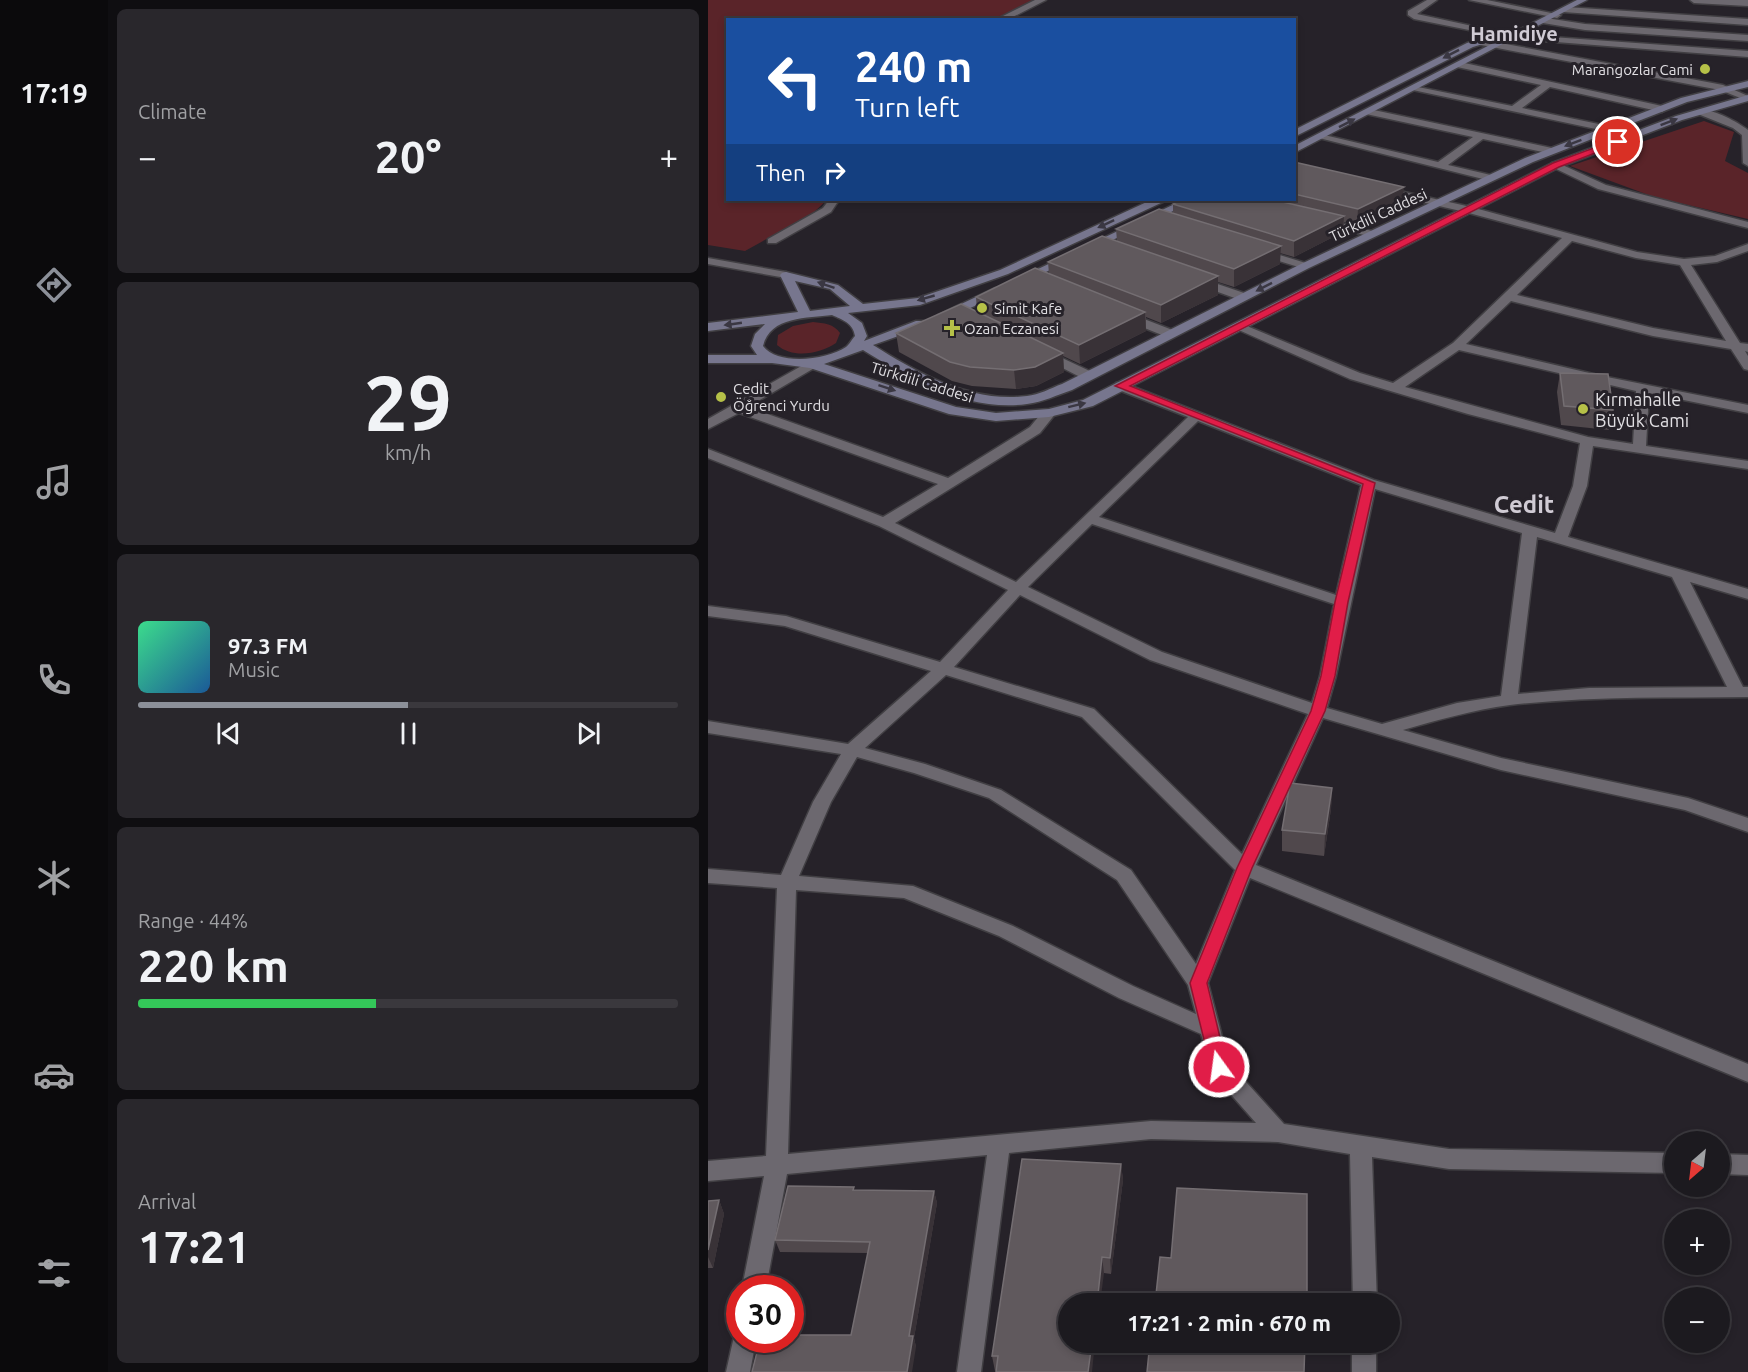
<!DOCTYPE html>
<html lang="en">
<head>
<meta charset="utf-8">
<style>
  body { margin:0; font-family:Ubuntu,sans-serif; background:#29272c; color:#f1f3f6; height:100vh; display:flex; flex-direction:column; font-size:22px; white-space:nowrap }
  * { box-sizing:border-box; margin:0 }
  p { font-size:20px; color:#a0a1a4 }
  .icon { flex:none; width:33px; height:33px; fill:none; stroke:currentColor; stroke-width:2; stroke-linecap:round; stroke-linejoin:round }
  .map { position:relative; flex:1; overflow:hidden }
  .panel { display:flex; flex-direction:column; gap:9px; padding:9px; background:#0f0e11; width:600px }
  .panel>* { flex:none }
  .guide { position:absolute; left:18px; top:18px; width:570px; height:183px; border-radius:0px; box-shadow:0 3px 9px #0003,0 0 0 2px #3a383d; background:#1a4fa0; color:#fff; overflow:hidden }
  .needle { width:39px; rotate:208deg }
  .fabs { position:absolute; left:956px; top:1131px; display:grid; gap:12px }
  .fabs a { display:grid; place-items:center; width:66px; height:66px; border-radius:50%; background:#1c1a1f; box-shadow:0 3px 9px #0003,0 0 0 2px #3a383d; font-size:30px }
  .speed { position:absolute; left:18px; top:1275px; display:flex; gap:12px; font-size:30px; font-weight:700; text-align:center }
  .speed>* { display:grid; place-content:center; width:78px; height:78px; border-radius:50%; background:#1c1a1f; box-shadow:0 3px 9px #0003,0 0 0 2px #3a383d; line-height:1 }
  .speed .limit { border:9px solid #d22; background:#fff; color:#111 }
  .pin { position:absolute; display:grid; place-items:center; width:51px; height:51px; color:#fff; margin:-26px; border:3px solid #fff; border-radius:50%; box-shadow:0 2px 6px #0007 }
  .me { position:absolute; width:66px; margin:-33px; rotate:346deg; stroke-linejoin:round; filter:drop-shadow(0 0 4px #0008) }
  .turn { display:flex; align-items:center; gap:21px; height:126px; padding:0 30px; font-size:27px }
  .turn .icon { width:78px; height:78px; stroke-width:2.5 }
  .turn b { display:block; font-size:42px; line-height:51px }
  .then { display:flex; align-items:center; height:57px; padding:0 30px; background:#0003; gap:12px; font-size:22px }
  .big { font-size:45px; font-weight:700; line-height:1.1 }
  .panel .card { flex:1; display:flex; flex-direction:column; justify-content:center; gap:9px; min-width:0; padding:0 21px; border-radius:9px; background:#29272c }
  .panel .dial { align-items:center; gap:0 }
  .dial b { font-size:78px; line-height:1 }
  .song { display:flex; align-items:center; gap:18px }
  .cover { width:72px; height:72px; border-radius:9px; background:linear-gradient(135deg,hsl(150 70% 55%),hsl(210 70% 35%)) }
  .played { height:6px; border-radius:3px; background:linear-gradient(90deg,#8c9099 50%,#3a383d 50%) }
  .keys { display:flex; justify-content:space-around; direction:ltr }
  .heat { display:flex; justify-content:space-between; align-items:center; font-size:33px; direction:ltr }
  .charge { height:9px; border-radius:4px; background:linear-gradient(90deg,#34c759 44%,#3a383d 0) }
  .trip { position:absolute; left:350px; top:1293px; width:342px; height:60px; border-radius:30px; background:#1c1a1f; box-shadow:0 3px 9px #0003,0 0 0 2px #3a383d; font-weight:700; line-height:60px; text-align:center }
  main { display:flex; flex:1; min-height:0 }
  .tab-bar { display:flex; flex-direction:column; width:108px; justify-content:space-around; align-items:center; background:#0b0a0c; color:#a0a1a4 }
  .tab-bar .icon { width:42px; height:42px }
  .tab-bar .current { color:#8c9099 }
  .tab-bar b { font-size:27px; color:#f1f3f6 }
  .map>svg:first-child { display:block }
  .green { fill:#5a2429 }
  .lines { fill:none; stroke-linecap:round; stroke-linejoin:round }
  .minor-casing { stroke:#413f43; stroke-width:3 }
  .tertiary-casing { stroke:#413f43; stroke-width:3 }
  .secondary-casing { stroke:#413f43; stroke-width:3 }
  .minor { fill:#6c686f; fill-rule:evenodd }
  .tertiary { fill:#6c686f; fill-rule:evenodd }
  .secondary { fill:#77768e; fill-rule:evenodd }
  .wall { fill:#50484c }
  .shaded-wall { fill:#393237 }
  .building { fill:#60595d; stroke:#746e72; stroke-width:1.5 }
  .oneway { fill:#3a3742 }
  .route { fill:#e11d48; stroke:#92132f; stroke-width:1.5 }
  .poi-dot { fill:#b6c148; stroke:#262229; stroke-width:2 }
  .labels { text-anchor:middle; dominant-baseline:central; stroke-width:6; stroke-linejoin:round; paint-order:stroke }
  .far-poi-label { font-size:15px; fill:#e1dfe3; stroke:#262229; text-anchor:start }
  .far-street-label { font-size:15px; fill:#e1dfe3; stroke:#262229 }
  .poi-label { font-size:18px; fill:#e1dfe3; stroke:#262229; text-anchor:start }
  .far-district-label { font-size:20px; font-weight:bold; fill:#d0cbd4; stroke:#262229 }
  .district-label { font-size:24px; font-weight:bold; fill:#d0cbd4; stroke:#262229 }
</style>
</head>
<body>
<main>
<nav class="tab-bar">
<b>17:19</b>
<svg class="icon current" aria-label="directions" viewBox="0 0 24 24"><path d="M12 3l9 9-9 9-9-9zM9 14v-3h6M13 9l2 2-2 2"/></svg>
<svg class="icon" aria-label="music" viewBox="0 0 24 24"><path d="M9 18V5l10-2v13"/><circle cx="6" cy="18" r="3"/><circle cx="16" cy="16" r="3"/></svg>
<svg class="icon" aria-label="phone" viewBox="0 0 24 24"><path d="M5 4h4l2 5-3 2q2 4 5 5l2-3 5 2v4C11 20 4 13 5 4z"/></svg>
<svg class="icon" aria-label="climate" viewBox="0 0 24 24"><path d="M12 3v18M4 7l16 10M4 17L20 7"/></svg>
<svg class="icon" aria-label="car" viewBox="0 0 24 24"><path d="M5 17H2v-5l4-1 3-4h7l3 4 3 1v5h-3M9 17h6M6 11h13"/><circle cx="7" cy="17" r="2"/><circle cx="17" cy="17" r="2"/></svg>
<svg class="icon" aria-label="filters" viewBox="0 0 24 24"><path d="M4 7h16M4 17h16"/><circle cx="9" cy="7" r="2"/><circle cx="15" cy="17" r="2"/></svg>
</nav>
<section class="panel">
<div class="card"><p>Climate</p>
<div class="heat"><a>−</a><b class="big">20°</b><a>+</a></div>
</div>
<div class="card dial"><b>29</b><p>km/h</p></div>
<div class="card">
<div class="song"><i class="cover"></i><div><b>97.3 FM</b><p>Music</p></div></div>
<div class="played"></div>
<div class="keys"><svg class="icon" aria-label="previous" viewBox="0 0 24 24"><path d="M18 5L8 12l10 7zM5 5v14"/></svg><svg class="icon" aria-label="pause" viewBox="0 0 24 24"><path d="M8 5v14M16 5v14"/></svg><svg class="icon" aria-label="next" viewBox="0 0 24 24"><path d="M6 5l10 7-10 7zM19 5v14"/></svg></div>
</div>
<div class="card"><p>Range · 44%</p><b class="big">220 km</b><div class="charge"></div></div>
<div class="card"><p>Arrival</p><b class="big">17:21</b></div>
</section>
<div class="map">
<svg width="1040" height="1372" viewBox="0 0 1040 1372">
  <rect width="100%" height="100%" fill="#262229"/>
  <path class="green" d="M0,0H333L287,19L20,20V200H119L105,213L37,251L0,245Z
    M996,121L1026,132L1017,161L1040,173V219L946,197L862,166Z
    M105,322C116,323 126,324 132,333L128,343C112,354 85,359 69,345L70,335L85,326Z"/>
  <g class="lines">
    <defs>
      <path id="minor" d="M327,0H338L299,20H287Z
        M719,0H729L709,14L801,34L1040,51V57L808,39L787,40L783,37L786,35L706,19L700,15V11Z
        M761,0H779L853,15L849,18Z
        M982,0H1040V6L986,3Z
        M858,7L1040,19V25L855,12V8Z
        M838,18L877,24L1040,35V41L877,30L835,23V19Z
        M752,62L954,106L959,109L954,112L842,87L814,108L905,127V131L902,132L700,89L705,86L804,106L833,85L749,67L747,65Z
        M661,109L844,148L849,151L844,154L775,139L740,165L787,176L788,178L783,181L607,137L612,134L730,162L765,137L658,114L656,112Z
        M848,162L898,185L1040,222V228L890,189L844,167V163Z
        M674,187L763,207L929,252L976,259L1007,256L1040,244V251L1009,262L983,265L1032,343L1040,344V352L1037,351L1040,356V370L1036,369L1023,349L945,336L803,301L758,344L894,376L1040,405V413L941,393L938,446L1040,461V469L885,446L879,486L860,537L1040,589V599L982,582L1035,687H1040V697C961,698 881,696 802,705C765,710 730,720 695,730L793,758L980,798L1040,818V832L977,810L793,770L615,718L548,865L1040,1064V1082L542,878L500,983L521,1063L576,1124L741,1149L966,1153V1173L741,1169L664,1157L669,1304H645L642,1154L570,1142L443,1139L301,1153L273,1372H249L279,1155L79,1174L58,1288H34L56,1176L0,1181V1161L58,1156L69,888L0,883V869L73,875L105,802L133,754L0,733V721L140,744L223,671L77,626L0,616V606L78,616L232,662L300,590L171,526L0,458V449L175,517L230,484L31,413L0,429V419L104,360L110,364L108,367L40,407L240,478L322,427L336,410H346L348,413L332,433L187,523L308,582L480,417L408,389L407,386L408,383L413,382L666,480L847,533L865,486L872,443L760,414L642,379L524,327L526,324H534L652,373L685,383L745,343L854,238L757,212L670,192V188ZM864,241L928,258L972,265L1018,341L945,328L809,295ZM751,350L928,391L925,444L880,437L697,387ZM490,421L653,485L628,595L391,517ZM667,489L814,533L793,696L749,703L674,724L619,708L628,676ZM384,524L626,604L612,676L604,703L454,652L320,587ZM829,537L964,577L1019,687L881,688L810,694ZM312,595L442,660L600,714L534,854L386,709L246,667ZM238,675L374,717L527,870L488,964L423,870L293,790L217,764L157,748ZM149,757L206,773L281,798L409,880L480,985L488,1014L425,986L305,926L205,886L91,876L123,802ZM88,890L196,898L291,936L411,998L493,1034L504,1073L548,1123L443,1121L80,1154Z
        M121,200H131L123,212L68,243H60V239L115,208Z
        M613,218L668,232L670,234L664,237L609,223V219Z
        M552,249L601,264L603,266L597,269L548,254L546,252Z
        M489,277L539,294L541,297L535,301L485,283L483,281Z
        M418,312L467,331L469,334L463,338L459,337L414,319V313Z
        M337,350L386,373L387,376L381,380L376,379L333,357L331,354Z
        M1011,1154L1040,1155V1175L1011,1174Z
        M32,1330V1340H48L42,1372H18L27,1332Z
        M644,1342H668V1372H644Z"/>
      <path id="tertiary" d="M771,39L1015,85L1040,96V101L1012,90L768,44L767,42Z
        M990,110C1004,108 1028,121 1040,130V166L1035,163L1034,135L1025,128L990,114Z
        M0,258L78,272L84,275L78,278L0,264Z"/>
      <path id="secondary" d="M869,0H879L586,153V146Z
        M794,32L797,33V37L765,47L586,137V130L759,43Z
        M1040,81V87L979,102L825,162L601,268L364,390C349,395 335,402 319,404C260,412 203,380 155,350L116,364L248,407L288,413L341,409L375,400L844,163L968,116L1040,95V101L974,120L852,167L385,406L341,417L288,421L241,414L102,368L64,363H0V355H49L43,346L47,334L57,324L0,331V323L90,312L72,275L74,273L78,272L130,285L155,304L210,298L292,270L443,200H456L455,202L300,274L212,305L140,313L154,323L159,336L156,341L208,321H216V327L165,345C211,374 263,403 319,396C331,395 343,388 354,384L593,264L817,158L973,98ZM87,281L122,289L142,306L102,311ZM124,315C135,320 145,323 147,336C144,339 141,345 138,347C119,360 70,366 55,346C62,316 100,318 124,315Z
        M475,200H488L317,282H309L307,280Z
        M287,288L293,292L291,295L240,318H232L230,315Z"/>
    </defs>
    <use href="#minor" class="minor-casing"/>
    <use href="#tertiary" class="tertiary-casing"/>
    <use href="#secondary" class="secondary-casing"/>
    <use href="#minor" class="minor"/>
    <use href="#tertiary" class="tertiary"/>
    <use href="#secondary" class="secondary"/>
  </g>
  <path class="wall" d="M586,162L695,203L649,225L636,222L635,232L586,257L572,253V264L526,287L510,282V295L453,323L438,317V331L372,364L355,356L356,372L328,386L308,389L264,386L244,381L191,352L188,333L269,312L268,297L341,274L340,262L409,241L408,229L465,213V204L473,200H586Z
    M852,373L905,410L901,430L853,425L849,392Z
    M624,788L623,809L616,856L574,851V830Z
    M413,1164L415,1180L403,1274L396,1273L287,1371L284,1356Z
    M147,1190L226,1191L229,1203L206,1338L208,1347L143,1335L160,1253L72,1252L67,1240Z
    M11,1200L16,1214L5,1268H0V1201Z"/>
  <path class="shaded-wall" d="M696,187L695,203L649,225L650,209Z
    M636,216L635,232L586,257V241Z
    M573,246L572,264L526,287V269Z
    M510,276V295L453,323V305Z
    M437,312L438,331L372,364L371,345Z
    M355,353L356,372L328,386L308,389L306,370Z
    M624,788L623,809L616,856L617,834Z
    M413,1164L415,1180L403,1274L402,1258Z
    M226,1191L229,1203L206,1338L208,1347L204,1372H199L201,1336Z
    M11,1200L16,1214L5,1268L0,1257V1250Z
    M394,1257L396,1273L392,1304H389Z
    M384,1342H387L384,1372H380Z"/>
  <path class="building" d="M586,162L696,187L650,209L586,194Z
    M473,200H566L636,216L586,241L465,204Z
    M451,209L573,246L526,269L408,229Z
    M394,236L510,276L453,305L340,262Z
    M327,268L437,312L371,345L268,297Z
    M253,304L355,353L327,367L306,370L262,367L242,362L188,333Z
    M852,373L900,374L905,410L856,406Z
    M582,783L624,788L617,834L574,830Z
    M314,1159L413,1164L402,1258L394,1257L389,1304H360V1342H384L380,1372H288L290,1356H284Z
    M80,1186L146,1187L145,1190L226,1191L201,1336H205L199,1372H44L52,1340H82V1335H143L162,1242L67,1240Z
    M469,1188L599,1194V1304H447L452,1257L463,1258Z
    M11,1200L0,1250V1201Z
    M442,1342H597L596,1372H439Z"/>
  <defs><path id="oneway-solid" d="M-6-.8H1V-3.2L6.5 0L1 3.2V.8H-6Z" transform="scale(1.5)"/></defs>
  <g class="oneway">
    <use href="#oneway-solid" transform="translate(743 54) rotate(153)"/>
    <use href="#oneway-solid" transform="translate(961 122) rotate(-21)"/>
    <use href="#oneway-solid" transform="translate(639 123) rotate(-27)"/>
    <use href="#oneway-solid" transform="translate(865 143) rotate(159)"/>
    <use href="#oneway-solid" transform="translate(398 224) rotate(155)"/>
    <use href="#oneway-solid" transform="translate(118 285) rotate(-161)"/>
    <use href="#oneway-solid" transform="translate(556 287) rotate(153)"/>
    <use href="#oneway-solid" transform="translate(218 298) rotate(164)"/>
    <use href="#oneway-solid" transform="translate(25 324) rotate(172)"/>
    <use href="#oneway-solid" transform="translate(179 388) rotate(18)"/>
    <use href="#oneway-solid" transform="translate(369 405) rotate(-14)"/>
  </g>
  <path class="route" d="M910,139L914,142L913,143L851,167L422,386L667,483L640,602L627,676L617,711L544,868L499,983L519,1067L517,1072L511,1074L504,1072L482,983L529,868L603,711L613,676L627,602L655,484L407,386L845,163Z"/>
  <g class="poi-dot">
    <circle cx="997" cy="69" r="6"/>
    <circle cx="274" cy="308" r="6"/>
    <path d="M241 319h6v6h6v6h-6v6h-6v-6h-6v-6h6z"/>
    <circle cx="13" cy="397" r="6"/>
    <circle cx="875" cy="409" r="6"/>
  </g>
  <g class="labels">
    <g class="far-poi-label">
      <text x="985" y="69" text-anchor="end">Marangozlar Cami</text>
      <text x="286" y="308">Simit Kafe</text>
      <text x="256" y="328">Ozan Eczanesi</text>
      <text x="25" y="388">Cedit<tspan x="25" dy="17">Öğrenci Yurdu</tspan></text>
    </g>
    <g class="far-street-label">
      <text transform="translate(670 215) rotate(-25)">Türkdili Caddesi</text>
      <text transform="translate(214 382) rotate(17)">Türkdili Caddesi</text>
    </g>
    <g class="poi-label">
      <text x="887" y="399">Kırmahalle<tspan x="887" dy="21">Büyük Cami</tspan></text>
    </g>
    <g class="far-district-label">
      <text x="806" y="33">Hamidiye</text>
    </g>
    <g class="district-label">
      <text x="816" y="504">Cedit</text>
    </g>
  </g>
</svg>
<div class="fabs">
<a><svg class="needle" viewBox="-14 -14 28 28"><path d="M0-13l5 13h-10z" fill="#e53935"/><path d="M0 13l5-13h-10z" fill="#a0a1a4"/></svg></a>
<a>+</a>
<a>−</a>
</div>
<div class="speed"><div class="limit">30</div></div>
<div class="pin" style="left:910px;top:142px;background:#d93025"><svg class="icon" aria-label="arrive" viewBox="0 0 24 24"><path d="M6 21V4h12l-3 4 3 4H6"/></svg></div>
<svg class="me" style="left:511px;top:1067px" viewBox="-20 -20 40 40"><circle r="17" fill="#e11d48" stroke="#fff" stroke-width="3"/><path d="M0-11L8 9 0 5-8 9z" fill="#fff"/></svg>
<div class="trip">17:21 · 2 min · 670 m</div>
<div class="guide">
<div class="turn"><svg class="icon" aria-label="left" viewBox="0 0 24 24"><path d="M17 20v-9H6M10 6l-5 5 5 5"/></svg><div><b>240 m</b>Turn left</div></div>
<div class="then">Then<svg class="icon" aria-label="right" viewBox="0 0 24 24"><path d="M7 20v-9h11M14 6l5 5-5 5"/></svg></div>
</div>
</div>
</main>
</body>
</html>
